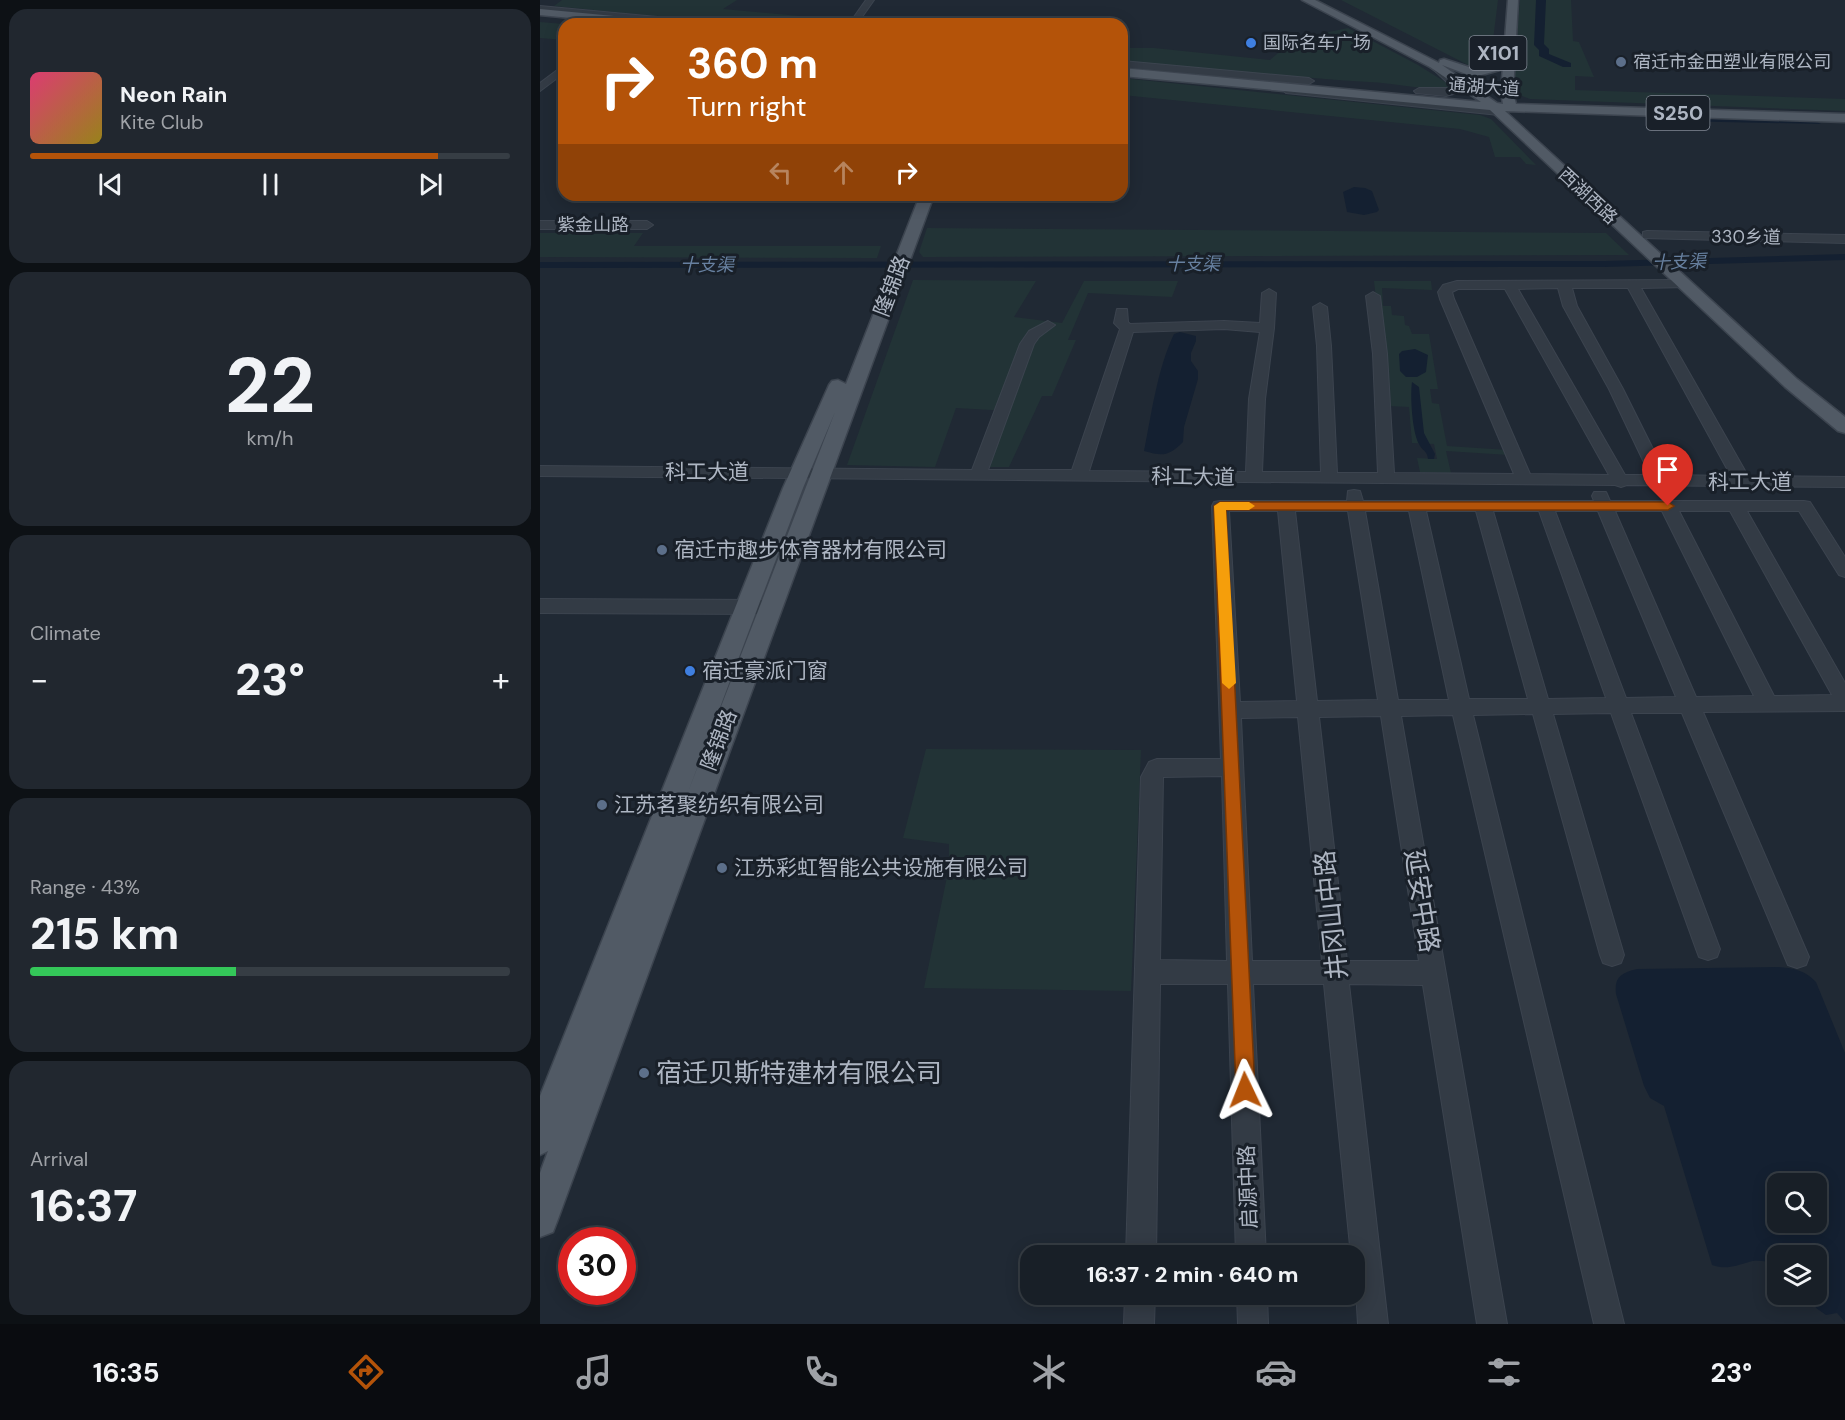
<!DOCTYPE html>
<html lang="en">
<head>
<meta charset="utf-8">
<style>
  body { margin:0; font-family:"DM Sans","Noto Sans SC",sans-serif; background:#21272f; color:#f1f3f6; height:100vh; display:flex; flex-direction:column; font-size:22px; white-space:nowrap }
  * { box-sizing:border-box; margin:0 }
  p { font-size:20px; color:#9fa2a7 }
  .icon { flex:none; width:33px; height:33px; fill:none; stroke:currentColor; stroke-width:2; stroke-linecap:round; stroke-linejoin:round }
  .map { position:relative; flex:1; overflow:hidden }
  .side { display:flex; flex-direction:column; gap:9px; padding:9px; background:#0d1115; width:540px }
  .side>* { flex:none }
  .banner { position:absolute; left:18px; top:18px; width:570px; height:183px; border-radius:18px; box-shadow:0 3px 15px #0003,0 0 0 2px #363d44; background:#b45309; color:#fff; overflow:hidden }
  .fabs { position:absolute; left:1227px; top:1173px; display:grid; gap:12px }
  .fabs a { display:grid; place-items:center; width:60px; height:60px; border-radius:12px; background:#181f27; box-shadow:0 3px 15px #0003,0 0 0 2px #363d44; font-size:30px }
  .speed { position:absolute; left:18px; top:1227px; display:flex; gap:12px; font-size:30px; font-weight:700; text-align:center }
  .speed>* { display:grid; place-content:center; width:78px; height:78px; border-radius:50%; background:#181f27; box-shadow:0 3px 15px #0003,0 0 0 2px #363d44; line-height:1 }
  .speed .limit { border:9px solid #d22; background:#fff; color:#111 }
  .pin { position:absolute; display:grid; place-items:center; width:51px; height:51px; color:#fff; margin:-62px -26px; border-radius:50% 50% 50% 0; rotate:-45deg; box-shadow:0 0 6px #0007 }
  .pin .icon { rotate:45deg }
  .me { position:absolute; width:66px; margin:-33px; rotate:358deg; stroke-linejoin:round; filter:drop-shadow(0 0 4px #0008) }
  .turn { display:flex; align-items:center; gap:21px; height:126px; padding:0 30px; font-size:27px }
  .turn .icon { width:78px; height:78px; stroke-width:2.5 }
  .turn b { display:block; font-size:42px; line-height:51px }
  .lanes { display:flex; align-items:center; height:57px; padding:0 30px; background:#0003; justify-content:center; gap:30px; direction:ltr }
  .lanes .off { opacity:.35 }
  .big { font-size:45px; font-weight:700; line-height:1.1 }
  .side .tile { flex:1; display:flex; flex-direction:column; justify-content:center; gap:9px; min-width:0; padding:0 21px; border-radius:18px; background:#21272f }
  .side .dial { align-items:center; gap:0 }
  .dial b { font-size:78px; line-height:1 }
  .song { display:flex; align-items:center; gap:18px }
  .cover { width:72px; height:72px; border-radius:9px; background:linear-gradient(135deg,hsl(340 70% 55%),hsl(50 70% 35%)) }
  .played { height:6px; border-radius:3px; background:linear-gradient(90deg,#b45309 85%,#363d44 85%) }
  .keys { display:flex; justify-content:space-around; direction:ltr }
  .heat { display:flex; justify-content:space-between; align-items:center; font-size:33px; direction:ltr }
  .charge { height:9px; border-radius:4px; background:linear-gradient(90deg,#34c759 43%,#363d44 0) }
  .trip { position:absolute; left:480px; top:1245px; width:345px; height:60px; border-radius:18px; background:#181f27; box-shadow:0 3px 15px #0003,0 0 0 2px #363d44; font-weight:700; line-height:60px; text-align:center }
  .tabs { display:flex; height:96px; justify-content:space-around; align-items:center; background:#0a0c10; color:#9fa2a7 }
  .tabs .icon { width:42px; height:42px }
  .tabs .active { color:#b45309 }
  .tabs b { font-size:27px; color:#f1f3f6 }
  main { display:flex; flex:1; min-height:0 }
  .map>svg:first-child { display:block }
  .green { fill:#223336 }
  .water { fill:#142031; fill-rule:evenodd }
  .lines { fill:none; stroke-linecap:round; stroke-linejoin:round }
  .canal { fill:#142031; fill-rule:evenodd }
  .river { fill:#142031; fill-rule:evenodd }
  .minor-casing { stroke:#3c444f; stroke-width:2 }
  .major-casing { stroke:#3c444f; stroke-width:3 }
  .minor { fill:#333b45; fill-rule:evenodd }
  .major { fill:#515a65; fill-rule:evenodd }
  .route { fill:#b45309; stroke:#753606; stroke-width:1.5 }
  .slow { fill:#f59e0b }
  .shop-dot { fill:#3f7fe0; stroke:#192029; stroke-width:2 }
  .service-dot { fill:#5c6f8a; stroke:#192029; stroke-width:2 }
  .labels { text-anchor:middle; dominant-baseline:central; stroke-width:6; stroke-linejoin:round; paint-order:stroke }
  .far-poi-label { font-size:18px; fill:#adb5c2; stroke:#192029; text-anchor:start }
  .far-street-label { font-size:18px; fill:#adb5c2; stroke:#192029 }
  .far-water-label { font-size:18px; font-style:italic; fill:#6780a0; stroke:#192029 }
  .shield { fill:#192029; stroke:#818894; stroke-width:1.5 }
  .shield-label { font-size:20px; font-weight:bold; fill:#adb5c2 }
  .street-label { font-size:21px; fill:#adb5c2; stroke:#192029 }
  .poi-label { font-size:21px; fill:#adb5c2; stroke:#192029; text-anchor:start }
  .near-street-label { font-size:26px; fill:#adb5c2; stroke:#192029 }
  .near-poi-label { font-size:26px; fill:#adb5c2; stroke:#192029; text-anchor:start }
</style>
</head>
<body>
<main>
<section class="side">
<div class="tile">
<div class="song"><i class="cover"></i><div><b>Neon Rain</b><p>Kite Club</p></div></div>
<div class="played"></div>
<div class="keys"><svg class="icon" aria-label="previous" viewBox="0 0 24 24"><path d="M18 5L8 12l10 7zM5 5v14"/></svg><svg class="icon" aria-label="pause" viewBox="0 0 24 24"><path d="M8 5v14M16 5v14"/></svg><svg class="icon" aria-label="next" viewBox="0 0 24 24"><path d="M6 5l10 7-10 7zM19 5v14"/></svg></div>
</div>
<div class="tile dial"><b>22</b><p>km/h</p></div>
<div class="tile"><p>Climate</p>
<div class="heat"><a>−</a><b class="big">23°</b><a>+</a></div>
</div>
<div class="tile"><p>Range · 43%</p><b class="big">215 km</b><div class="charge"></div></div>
<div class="tile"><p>Arrival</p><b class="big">16:37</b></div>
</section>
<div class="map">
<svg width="1305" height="1324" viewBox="0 0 1305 1324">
  <rect width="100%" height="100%" fill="#202934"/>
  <path class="green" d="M22,0H197L183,9L347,24H191L14,6Z
    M801,0H958L950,64L943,68L932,67Z
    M980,0H1031L1033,41L1039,42L1054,77L1035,76V90L1305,99V111L990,99L977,94L975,90L974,72Z
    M0,22L24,24V40L0,38Z
    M808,28L878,65L910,85L911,88C884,91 857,83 829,82C747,77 664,68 582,61V48H614L730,60C755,37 775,35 808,28Z
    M582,78L940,115L951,119L996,165L986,164L980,157H955L949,137L920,129L582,95Z
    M387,228L1066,233L1089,255L383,257L379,252Z
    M0,233H103L94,246H341L337,258L0,257Z
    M373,280L496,281L474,317L522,323L544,281H638L632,297L548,293L528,340H536L512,396H502L469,467H449L470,411L416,408L395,467L307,465Z
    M834,281H891L892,290L842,288L843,306H851L852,315L864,316L865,325L869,326L872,334H889L898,389H890L892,403L899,404L907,446L968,450L969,455L906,451L911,473L880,472L877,458L897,459L894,444L872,443L869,407L848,406Z
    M386,749L601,750L591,991L384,988L409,867V844L363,838Z"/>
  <path class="water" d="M1127,118L1277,122L1281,124L1135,121Z
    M814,187L825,188L832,191L839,210L837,212L824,215L807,212L803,192Z
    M640,332L656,336V341L651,353V361L658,371V379L644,427L643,442C628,457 622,456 604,451C612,412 617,370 634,334Z
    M875,349L888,355L886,372L877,377H866L860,371L859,354L862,351Z
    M872,382L879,387L884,433L895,454L894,459H888C887,450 882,451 879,444C872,432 870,395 872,382Z
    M1238,967C1253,968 1265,970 1276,982L1305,1053V1322L1297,1313L1286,1315L1276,1308L1272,1295L1276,1294V1256H1238L1237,1263C1229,1262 1216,1259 1209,1262C1195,1266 1186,1270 1172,1265L1124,1106L1110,1098L1104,1086L1076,994C1074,977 1081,973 1097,969ZM1238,1184H1276V1222H1238Z"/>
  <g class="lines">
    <path class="canal" d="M1305,254V260L1065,267L0,268V262L1065,261Z"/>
    <path class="river" d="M996,0H1006L1004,44L1009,49V54L1031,63V67H1023L999,56V50L994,45Z"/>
    <defs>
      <path id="minor" d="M326,0H334L317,24H309Z
        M0,6L160,21L164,24H132L0,12Z
        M582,61L769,78L774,81L769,84L582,67Z
        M896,64L920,83L921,92L906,96L876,93L874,91L879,88H913L891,67Z
        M24,65V73L0,91V83Z
        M749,88L959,109L964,112L959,115L746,93L744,91Z
        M0,221H107L113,225L107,229H0Z
        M1107,231L1305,235V243L1103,238V232Z
        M1143,280L1148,281L1150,284L1148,287L1101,288L1208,476L1305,477V487L1087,485L1081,487L1075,485L0,476V466L432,470L480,344L489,331L508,321L515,325L499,337L494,344L448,470H532L580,329L574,323L577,309H587L588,322L590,324L684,321L720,323L722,293L729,289L736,293L734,328L725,399L722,472H781L777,346L773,307L780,303L787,307L791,346L797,473H838L833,354L826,296L833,292L840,296L847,354L854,473L974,474L900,299L898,292L903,285L917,281ZM1018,288L1023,306L1069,389L1110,475H1085L978,289ZM1032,288H1088L1191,476L1126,475L1083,389L1037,306ZM918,289H965L1069,475L990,474L914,299L912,292ZM684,329L720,332L709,399L706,472L549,471L593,332Z
        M814,490L820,491L823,501H1054L1052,496L1054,492H1066L1070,501H1264L1270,502L1305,557V577L1299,575L1259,511H1207L1305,683V711L1163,712L1269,957L1266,965L1257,968L1248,965L1142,713H1091L1180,949L1177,957L1168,960L1159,957L1156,949L1071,713L1013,714L1084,955L1081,963L1072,966L1063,963L1060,955L993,714L933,715L1084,1324H1054L913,715L861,716L967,1324H937L883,985L809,984L848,1324H818L814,1256H811L784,984H713L726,1256H696L688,984H620L616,1256H586L601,777L609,762L617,759H681L672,506L674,502L680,501H807L808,491ZM689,511H738L757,701L700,702ZM755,511H808L838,700L777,701ZM825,511H869L909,700H858ZM886,511H936L988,699H929ZM953,511H999L1066,698L1008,699ZM1015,511H1058L1136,697L1086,698ZM1075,511H1122L1214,696L1156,697ZM1139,511H1190L1292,695L1234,696ZM841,716L879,961H807L779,717ZM758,717L782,961H712L701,718ZM682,776L687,961L620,960L623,777Z
        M0,599L221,600L228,602L230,607L228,612L221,614L0,613Z
        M585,1294H615L614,1324H584Z
        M697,1294H727L728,1324H698Z"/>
      <path id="major" d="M762,0H775L899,63L900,60L904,59L935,69L960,66V70L934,77L902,65L957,103L963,104L961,92L968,0H978L973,92L976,104L1305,114V122L965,111L1257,379L1305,417V433L1298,431L1245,387L950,110L582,76V68L941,102L890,67Z
        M0,9L127,21L132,24H93L0,15Z
        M380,195H394L18,1219L13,1232L0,1237V1173L8,1151L0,1155V1096L243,488L289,385L292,381L298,380L306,384ZM295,412L148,792L263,488Z"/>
    </defs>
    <use href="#minor" class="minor-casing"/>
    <use href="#major" class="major-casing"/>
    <use href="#minor" class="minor"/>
    <use href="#major" class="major"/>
  </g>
  <path class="route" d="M680,502H1128L1134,506L1128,510H686L715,1090L712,1097L705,1100L699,1097L696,1090L674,506Z"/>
  <path class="slow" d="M680,502H709L715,506L709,510H686L696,683L689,689L682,683L674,506Z"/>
  <g class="shop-dot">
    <circle cx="711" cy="43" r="6"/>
    <circle cx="150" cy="671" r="6"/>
  </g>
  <g class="service-dot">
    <circle cx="1081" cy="62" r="6"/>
    <circle cx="122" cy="550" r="6"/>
    <circle cx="62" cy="805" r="6"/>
    <circle cx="182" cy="868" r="6"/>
    <circle cx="104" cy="1073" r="6"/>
  </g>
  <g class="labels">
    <g class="far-poi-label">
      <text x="723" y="43">国际名车广场</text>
      <text x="1093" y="62">宿迁市金田塑业有限公司</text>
    </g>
    <g class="far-street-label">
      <text transform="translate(944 87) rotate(4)">通湖大道</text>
      <text transform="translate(1048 196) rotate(43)">西湖西路</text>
      <text x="53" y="225">紫金山路</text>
      <text transform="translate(1206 237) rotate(1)">330乡道</text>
    </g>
    <g class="far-water-label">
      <text transform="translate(1139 262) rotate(-2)">十支渠</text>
      <text x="653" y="264">十支渠</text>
      <text x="167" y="265">十支渠</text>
    </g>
    <g class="shield">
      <rect x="929.5" y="36" width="57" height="34" rx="4.5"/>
      <rect x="1106.5" y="96" width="63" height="34" rx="4.5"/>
    </g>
    <g class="shield-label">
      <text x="958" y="53">X101</text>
      <text x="1138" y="113">S250</text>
    </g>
    <g class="street-label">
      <text transform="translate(352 286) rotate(-69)">隆锦路</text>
      <text x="167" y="472">科工大道</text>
      <text transform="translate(653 477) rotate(1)">科工大道</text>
      <text x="1210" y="482">科工大道</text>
      <text transform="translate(179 740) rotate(-69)">隆锦路</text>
      <text transform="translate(708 1187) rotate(-92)">启源中路</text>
    </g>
    <g class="poi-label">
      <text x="134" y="550">宿迁市趣步体育器材有限公司</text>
      <text x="162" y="671">宿迁豪派门窗</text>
      <text x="74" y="805">江苏茗聚纺织有限公司</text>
      <text x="194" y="868">江苏彩虹智能公共设施有限公司</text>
    </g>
    <g class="near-street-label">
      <text transform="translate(882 901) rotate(81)">延安中路</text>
      <text transform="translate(791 915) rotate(-96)">井冈山中路</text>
    </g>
    <g class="near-poi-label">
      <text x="116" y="1073">宿迁贝斯特建材有限公司</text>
    </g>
  </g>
</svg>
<div class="fabs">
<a><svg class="icon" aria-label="search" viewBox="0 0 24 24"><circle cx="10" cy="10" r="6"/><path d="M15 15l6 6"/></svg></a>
<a><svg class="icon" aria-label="layers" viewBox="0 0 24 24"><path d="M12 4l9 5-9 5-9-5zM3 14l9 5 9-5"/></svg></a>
</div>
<div class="speed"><div class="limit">30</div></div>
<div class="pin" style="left:1128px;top:506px;background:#d93025"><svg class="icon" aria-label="arrive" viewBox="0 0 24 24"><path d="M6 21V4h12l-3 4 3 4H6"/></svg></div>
<svg class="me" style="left:705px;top:1090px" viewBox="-20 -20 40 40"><path d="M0-17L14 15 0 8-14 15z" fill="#b45309" stroke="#fff" stroke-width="4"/></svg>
<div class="trip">16:37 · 2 min · 640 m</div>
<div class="banner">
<div class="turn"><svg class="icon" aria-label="right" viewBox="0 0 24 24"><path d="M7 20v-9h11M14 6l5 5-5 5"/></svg><div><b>360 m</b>Turn right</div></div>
<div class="lanes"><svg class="icon off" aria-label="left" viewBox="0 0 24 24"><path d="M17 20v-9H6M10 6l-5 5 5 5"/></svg><svg class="icon off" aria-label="ahead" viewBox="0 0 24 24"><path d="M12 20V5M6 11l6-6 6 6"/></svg><svg class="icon" aria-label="right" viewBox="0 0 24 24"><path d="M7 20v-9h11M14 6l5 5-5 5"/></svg></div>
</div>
</div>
</main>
<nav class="tabs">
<b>16:35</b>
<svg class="icon active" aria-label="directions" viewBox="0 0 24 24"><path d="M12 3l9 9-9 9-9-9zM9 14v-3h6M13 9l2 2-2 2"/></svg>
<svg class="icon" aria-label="music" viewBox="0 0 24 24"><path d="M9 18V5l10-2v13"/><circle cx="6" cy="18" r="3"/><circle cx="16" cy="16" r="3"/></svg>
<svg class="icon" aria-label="phone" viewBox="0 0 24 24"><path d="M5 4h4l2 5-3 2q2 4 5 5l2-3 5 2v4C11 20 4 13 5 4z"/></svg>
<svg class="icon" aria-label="climate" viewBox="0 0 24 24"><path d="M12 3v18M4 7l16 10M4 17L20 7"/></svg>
<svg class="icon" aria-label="car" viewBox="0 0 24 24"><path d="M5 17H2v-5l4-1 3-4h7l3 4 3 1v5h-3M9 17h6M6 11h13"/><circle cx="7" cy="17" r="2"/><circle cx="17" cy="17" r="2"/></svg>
<svg class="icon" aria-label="filters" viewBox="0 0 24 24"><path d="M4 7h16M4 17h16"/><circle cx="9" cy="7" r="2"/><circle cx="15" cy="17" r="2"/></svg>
<b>23°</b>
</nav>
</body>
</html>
